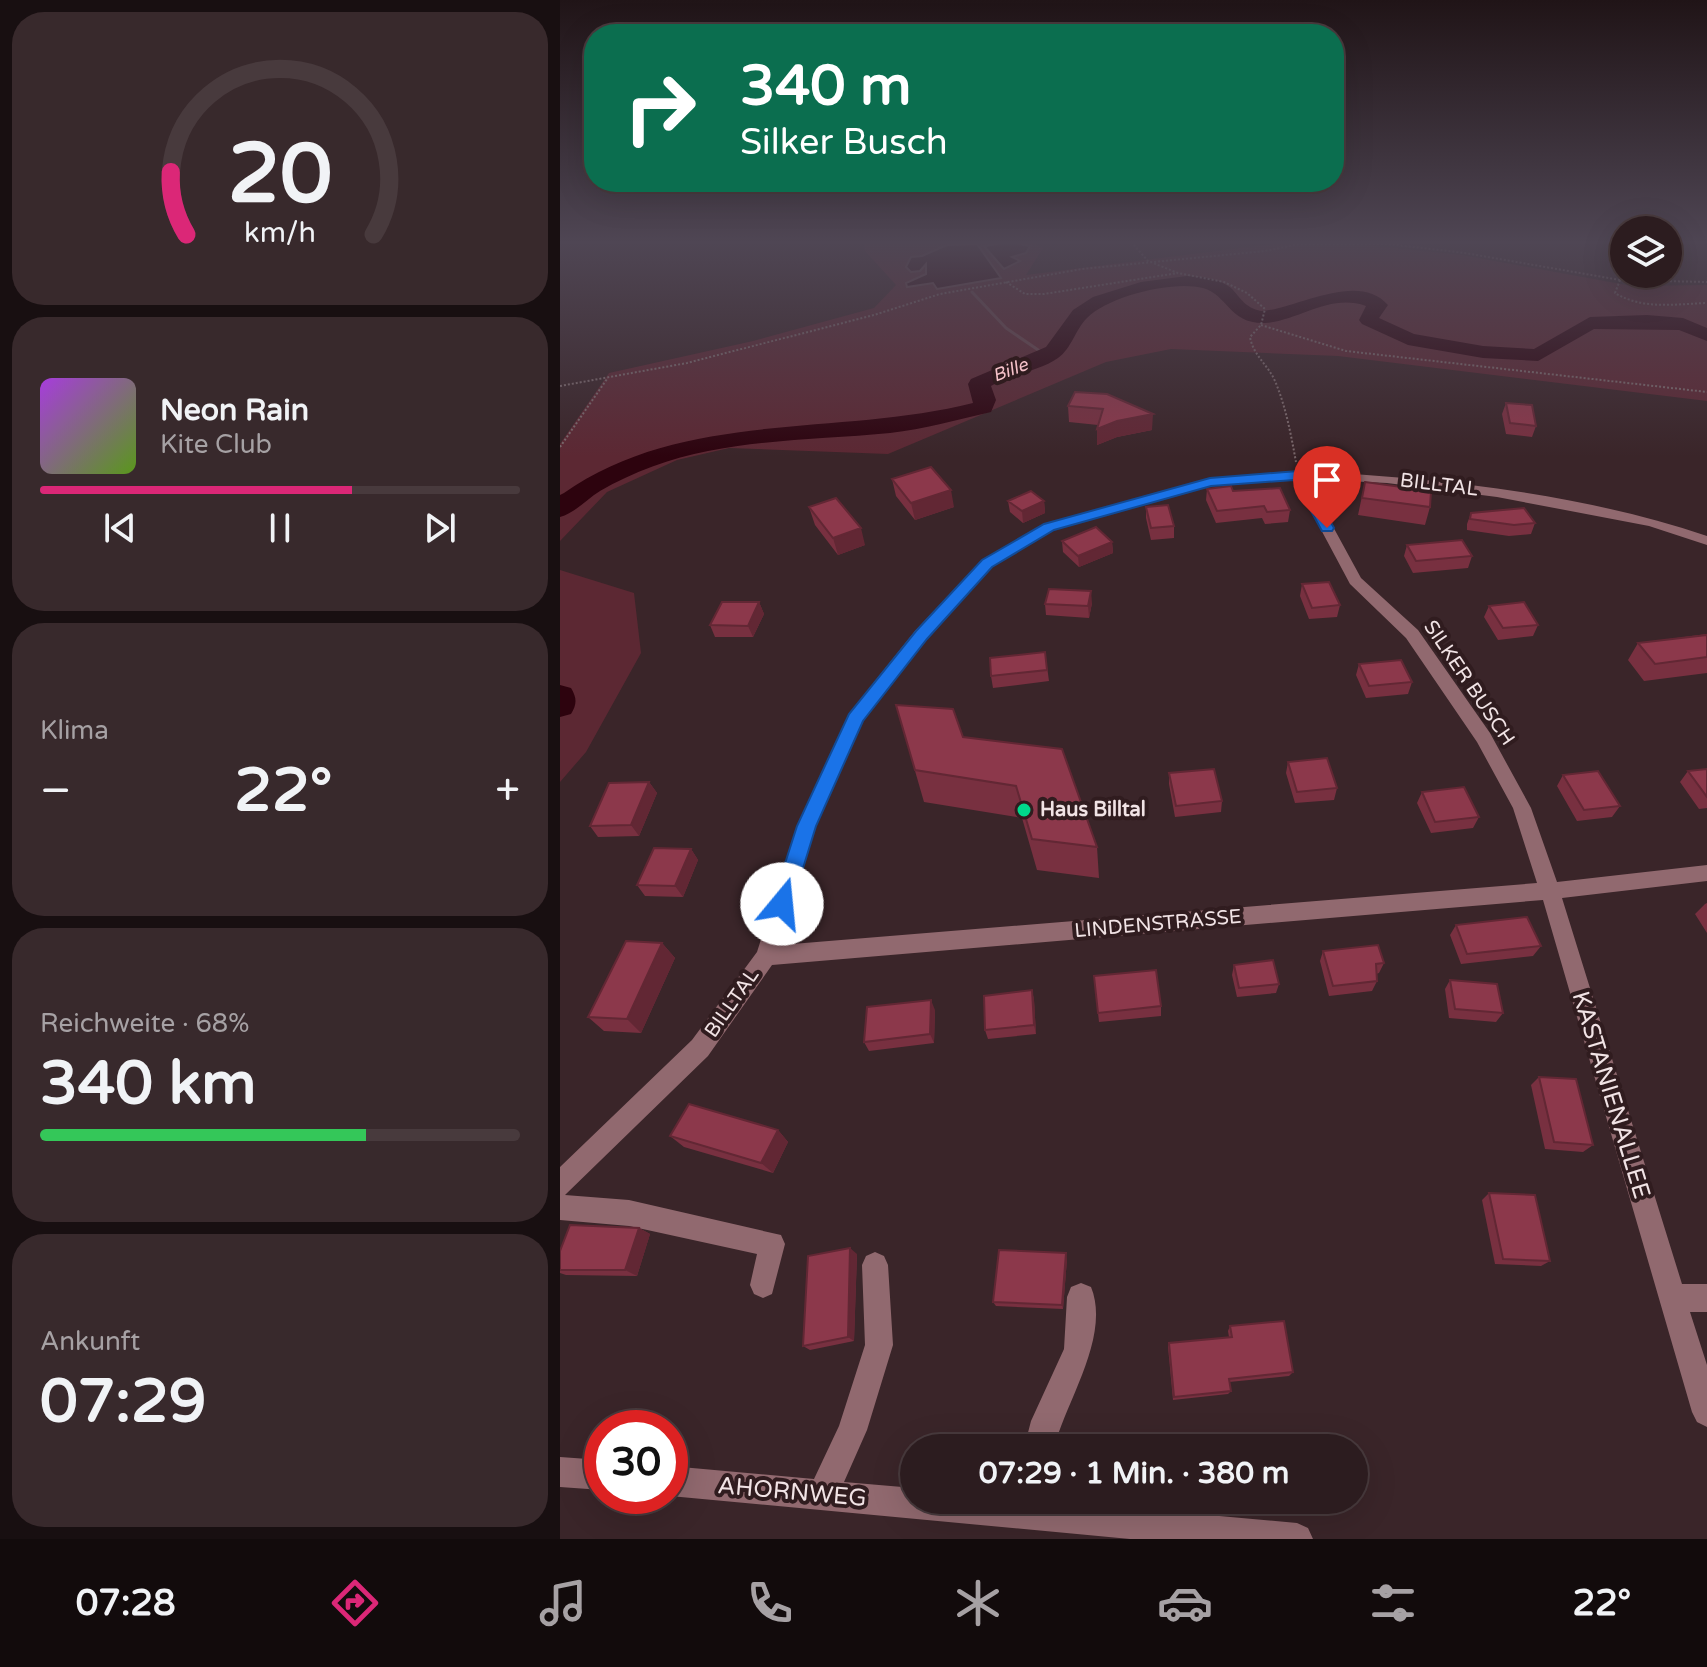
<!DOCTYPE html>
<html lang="de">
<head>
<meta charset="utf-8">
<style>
  body { margin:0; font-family:"Varela Round",sans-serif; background:#38292c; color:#f1f3f6; height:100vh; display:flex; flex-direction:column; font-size:30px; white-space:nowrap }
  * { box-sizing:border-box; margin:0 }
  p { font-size:26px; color:#a6a1a4 }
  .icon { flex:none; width:44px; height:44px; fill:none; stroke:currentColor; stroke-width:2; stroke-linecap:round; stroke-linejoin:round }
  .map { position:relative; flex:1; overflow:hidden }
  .sheet { display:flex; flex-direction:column; gap:12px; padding:12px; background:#180f11; width:560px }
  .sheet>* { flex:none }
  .hud { position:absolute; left:24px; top:24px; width:760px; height:168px; border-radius:32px; box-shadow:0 8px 32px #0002,0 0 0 2px #483a3d; background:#0b6e4f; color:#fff; overflow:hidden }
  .fabs { position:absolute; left:1050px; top:216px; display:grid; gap:16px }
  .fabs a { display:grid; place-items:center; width:72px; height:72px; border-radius:50%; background:#2c1c1f; box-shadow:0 8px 32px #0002,0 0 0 2px #483a3d; font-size:40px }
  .speed { position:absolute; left:24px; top:1410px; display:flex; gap:16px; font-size:40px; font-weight:700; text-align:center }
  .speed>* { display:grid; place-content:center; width:104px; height:104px; border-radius:50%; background:#2c1c1f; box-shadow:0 8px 32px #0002,0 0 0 2px #483a3d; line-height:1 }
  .speed .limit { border:12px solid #d22; background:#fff; color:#111 }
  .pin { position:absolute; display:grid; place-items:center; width:68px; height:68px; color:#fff; margin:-82px -34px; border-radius:50% 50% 50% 0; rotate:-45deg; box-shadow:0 0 8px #0007 }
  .pin .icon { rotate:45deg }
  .me { position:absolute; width:88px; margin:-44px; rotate:17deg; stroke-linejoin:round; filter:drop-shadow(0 0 6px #0008) }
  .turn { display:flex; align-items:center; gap:28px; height:168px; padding:0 24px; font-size:36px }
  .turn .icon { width:104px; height:104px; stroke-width:2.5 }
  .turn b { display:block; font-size:56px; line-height:68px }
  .big { font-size:60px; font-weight:700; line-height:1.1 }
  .sheet .widget { flex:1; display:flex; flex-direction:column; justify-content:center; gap:12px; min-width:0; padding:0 28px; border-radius:32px; background:#38292c }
  .sheet .dial { align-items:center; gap:0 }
  .dial svg { height:208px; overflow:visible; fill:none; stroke:#483a3d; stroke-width:7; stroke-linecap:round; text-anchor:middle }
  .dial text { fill:#f1f3f6; stroke:none }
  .song { display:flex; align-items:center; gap:24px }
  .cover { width:96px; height:96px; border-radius:12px; background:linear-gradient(135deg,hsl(280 70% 55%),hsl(90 70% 35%)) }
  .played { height:8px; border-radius:4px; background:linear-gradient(90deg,#db2777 65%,#483a3d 65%) }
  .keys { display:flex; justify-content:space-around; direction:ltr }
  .heat { display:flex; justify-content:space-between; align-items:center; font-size:44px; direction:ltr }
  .charge { height:12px; border-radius:6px; background:linear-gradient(90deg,#34c759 68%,#483a3d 0) }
  .trip { position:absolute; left:340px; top:1434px; width:468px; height:80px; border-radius:40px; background:#2c1c1f; box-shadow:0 8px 32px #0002,0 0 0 2px #483a3d; font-weight:700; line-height:80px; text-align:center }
  .dock { display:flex; height:128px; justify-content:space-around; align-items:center; background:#120b0c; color:#a6a1a4 }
  .dock .icon { width:56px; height:56px }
  .dock .selected { color:#db2777 }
  .dock b { font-size:36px; color:#f1f3f6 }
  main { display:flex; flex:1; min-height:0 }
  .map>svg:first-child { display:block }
  .green { fill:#5c2833; fill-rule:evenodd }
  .water { fill:#2d030e; stroke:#68464e; stroke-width:2 }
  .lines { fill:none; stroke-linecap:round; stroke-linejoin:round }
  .stream { stroke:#68464e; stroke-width:3 }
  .river { fill:#2d030e; fill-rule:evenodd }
  .path { stroke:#7b696c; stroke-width:2; stroke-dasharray:2 2; stroke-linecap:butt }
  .minor { fill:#91696f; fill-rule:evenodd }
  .wall { fill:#783040 }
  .shaded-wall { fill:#622734 }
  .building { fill:#8c384b; stroke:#622734; stroke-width:2 }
  .route { fill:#1a73e8; stroke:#114b97; stroke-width:2 }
  .poi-dot { fill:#00d98c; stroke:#301c1f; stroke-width:3 }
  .labels { text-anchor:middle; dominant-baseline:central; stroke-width:8; stroke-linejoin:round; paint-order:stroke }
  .far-water-label { font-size:18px; font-style:italic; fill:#f5c2c9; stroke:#301c1f }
  .street-label { font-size:20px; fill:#f1e3e5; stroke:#301c1f }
  .poi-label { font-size:20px; font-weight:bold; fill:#f1e3e5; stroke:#301c1f; text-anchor:start }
  .near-street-label { font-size:24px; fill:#f1e3e5; stroke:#301c1f }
</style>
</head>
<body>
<main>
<section class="sheet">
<div class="widget dial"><svg viewBox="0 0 100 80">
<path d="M14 69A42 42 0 1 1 86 69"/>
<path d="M14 69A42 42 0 0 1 8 45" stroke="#db2777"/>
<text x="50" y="56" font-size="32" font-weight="700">20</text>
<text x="50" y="72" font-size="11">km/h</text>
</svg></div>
<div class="widget">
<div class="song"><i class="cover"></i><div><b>Neon Rain</b><p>Kite Club</p></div></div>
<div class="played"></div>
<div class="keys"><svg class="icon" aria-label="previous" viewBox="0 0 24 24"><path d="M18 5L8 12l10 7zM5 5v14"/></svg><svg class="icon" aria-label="pause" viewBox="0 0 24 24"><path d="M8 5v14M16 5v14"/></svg><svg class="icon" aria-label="next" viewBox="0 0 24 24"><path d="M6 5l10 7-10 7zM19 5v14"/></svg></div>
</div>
<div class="widget"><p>Klima</p>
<div class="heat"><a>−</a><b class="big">22°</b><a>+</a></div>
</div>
<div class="widget"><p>Reichweite · 68%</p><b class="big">340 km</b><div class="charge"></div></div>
<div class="widget"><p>Ankunft</p><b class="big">07:29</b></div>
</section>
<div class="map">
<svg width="1147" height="1539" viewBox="0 0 1147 1539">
  <rect width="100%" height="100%" fill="#3a2529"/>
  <path class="green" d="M304,242H472L483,248L466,275L720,243L777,242L902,255L1072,286L1147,285V401L778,356L611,349L546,362L328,454L169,448L117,460L47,492L0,541V444L49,373L193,341L314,308L336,285L305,251ZM362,256L440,277L347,283L366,274V263L360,271L351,272V257Z
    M0,570L74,593L81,653L26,752L0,782Z"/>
  <path class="water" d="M451,242L470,246L466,253L452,257L460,261L444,269L424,246Z
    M417,244L441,278L377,289L373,283L347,287L346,283L366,274V264L360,271L351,272L346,267L351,257L362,256L387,245Z"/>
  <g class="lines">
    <path class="stream" d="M412,292L446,328L487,356"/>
    <path class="river" d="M627,276C641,277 659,278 671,288C681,298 685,308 701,311C734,310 798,270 828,305L819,318L854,334L923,346L974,349L1030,317L1087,315L1123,318L1147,328V341L1119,330L1034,329L978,361L923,358L848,345L802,324L799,320L806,306C769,293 739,321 705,323C669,324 668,295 643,288C614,280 548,296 527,318C515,330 512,348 498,358C478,372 451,373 431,386L436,400L431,412C397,420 364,429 330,433C269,439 208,439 148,451C111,458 73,472 40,491C27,499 15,513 0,517V495L4,493C123,409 279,437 413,403L408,384L411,379L486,347L513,310L533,297L581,282Z
      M0,685L11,688C17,698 17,704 11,714L0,717Z"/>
    <path class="path" d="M571,242L588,261L618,273L664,282L687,293L705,309L701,325L690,337C693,355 708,365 715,381C726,407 731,435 736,462
      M1060,280L1055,293C1083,310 1115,304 1147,303
      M446,282L465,294H484L618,273
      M701,325L786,351L1147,392
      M0,386L127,363L314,315L380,294L522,269L705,251L740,244H828L905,253L1060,280L1147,282
      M0,447L47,379"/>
    <path class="minor" d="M738,471C872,477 1020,493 1147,536V545L1089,526L937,497L827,483L747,479L801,578L858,630L930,733L971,808L997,882L1147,865V881L1002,898L1122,1284H1147V1312H1130L1147,1365V1427L1137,1422L1132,1412L983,900L212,965L148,1056L5,1195L69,1200L221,1235L225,1244L212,1294L203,1298L194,1294L190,1285L197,1254L69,1226L0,1220V1167L132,1040L197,952L237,826L289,714L355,631L422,561L484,524L650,478ZM734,479L790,584L846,638L917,742L953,808L977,883L220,945L255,826L302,721L367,639L432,567L494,530L651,486Z
      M315,1252L324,1256L328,1265L333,1345L307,1430L284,1482L354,1488V1500H482L737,1523L748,1528L753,1539H570L110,1496V1466L254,1479L279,1426L305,1345L302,1265L306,1256Z
      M521,1283L531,1287C551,1336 506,1401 494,1448H464L471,1421L504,1349L507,1297L511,1287Z
      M0,1457L42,1460V1490L0,1487Z"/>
  </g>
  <path class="wall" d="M515,392L592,430L557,437L537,445L538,425L509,422L508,406Z
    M946,403L976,426L972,437L946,434L942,414Z
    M332,479L394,507L355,520L336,496Z
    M805,482L870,507L865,525L798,515Z
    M647,489L673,491L730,510L728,522L705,524L702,518L656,523L646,500Z
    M448,501H484L485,513L463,523L450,512Z
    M249,507L305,545L278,555L255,525Z
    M586,507L614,526V538L591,540L586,518Z
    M911,513L975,523L971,534L949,536L907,530V524Z
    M502,541L552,542L553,553L519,567L503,552Z
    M847,545L912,556L908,568L853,573L844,556Z
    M742,584L780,605L777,617L749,619L740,596Z
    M199,602L204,614L193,637H155L150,625Z
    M532,603L529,618L486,615L485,604Z
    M929,606L978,625L973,636L938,640L924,617Z
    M1147,634V673L1084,681L1068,660L1078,643Z
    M485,652L489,681L433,688L431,676Z
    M799,664L852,682L848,694L806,698L796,675Z
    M336,705L403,737L537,847L539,878L477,870L462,818L364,802Z
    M728,762L777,788L774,800L735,803L726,773Z
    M1147,769V808L1139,809L1120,782L1128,771Z
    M609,773L662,801L661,812L615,817L609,784Z
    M1003,775L1060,806L1052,817L1017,821L997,786Z
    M89,782L97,793L79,836L38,837L30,826Z
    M862,792L919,817L913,828L871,833L857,803Z
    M131,849L138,860L123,897L85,896L77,885Z
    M1147,903V933L1135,914L1145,904Z
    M896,925L981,946L973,956L901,964L890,935Z
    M102,943L115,958L81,1033L44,1031L28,1017Z
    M763,951L824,963L819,973L816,974L817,981L812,991L769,996L760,961Z
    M674,965L719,984L716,993L677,997L672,975Z
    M534,976L601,1006V1016L539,1022Z
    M890,980L943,1013L936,1022L889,1018L885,989Z
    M472,990L474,1000L476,1034L428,1039L425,1030Z
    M375,1010L374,1043L309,1051L304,1042Z
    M979,1077L1033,1145L1023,1152L985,1149L971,1085Z
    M218,1130L228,1142L213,1173L124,1147L110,1136Z
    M929,1193L990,1261L981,1266L935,1264L922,1200Z
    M79,1228L90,1234L77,1276L6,1275L0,1273V1270Z
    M297,1254L294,1341L250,1350L243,1346Z
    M507,1259L503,1309L436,1306L433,1302Z
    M670,1326L733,1372L729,1376L669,1382L671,1391L668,1394L613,1400L608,1347L609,1343L669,1337L668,1331Z"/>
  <path class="shaded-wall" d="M593,414L592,430L557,437L537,445V429L557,421Z
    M391,490L394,507L355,520L351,503Z
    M484,501L485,513L463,523L462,511Z
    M301,528L305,545L278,555L273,538Z
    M552,542L553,553L519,567L518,556Z
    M531,591L532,603L529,618L528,606Z
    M199,602L204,614L193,637L188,626Z
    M89,782L97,793L79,836L71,825Z
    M131,849L138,860L123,897L115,886Z
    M102,943L115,958L81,1033L67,1019Z
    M472,990L474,1000L476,1034L474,1025Z
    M371,1000L375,1010L374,1043L370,1034Z
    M218,1130L228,1142L213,1173L201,1163Z
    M79,1228L90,1234L77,1276L65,1270Z
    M290,1248L297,1254L294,1341L288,1337Z
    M506,1253L507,1259L503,1309L502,1305Z"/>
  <path class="building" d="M515,392L547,394L593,414L557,421L537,429L543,409L508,406Z
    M946,403L972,405L976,426L950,423Z
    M371,467L391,490L351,503L332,479Z
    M805,482L871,491L870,507L802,498Z
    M671,486L673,491L720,488L730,510L707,512L704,506L657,511L647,489Z
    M471,491L484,501L462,511L448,501Z
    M276,498L301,528L273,538L249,507Z
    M608,505L614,526L591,528L586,507Z
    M964,508L975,523L954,525L910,519L911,513Z
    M536,527L552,542L518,556L502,541Z
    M902,540L912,556L856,561L847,545Z
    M769,582L780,605L752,608L742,584Z
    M489,589L531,591L528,606L485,604Z
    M162,602H199L188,626L150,625Z
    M964,602L978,625L943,628L929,606Z
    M1147,635V657L1095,664L1078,643Z
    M485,652L487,670L431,676L430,658Z
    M841,660L852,682L809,686L799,664Z
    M336,705L393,709L403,737L502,749L537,847L472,839L456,786L355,770Z
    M767,758L777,788L737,792L728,762Z
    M654,769L662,801L616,806L609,773Z
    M1147,769V797L1128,771Z
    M1038,771L1060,806L1024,810L1003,775Z
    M89,782L71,825L30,826L49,783Z
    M904,787L919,817L875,822L862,792Z
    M94,848L131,849L115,886L77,885Z
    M967,917L981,946L907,954L896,925Z
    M66,941L102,943L67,1019L28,1017Z
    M818,945L824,963L816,964L817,981L773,986L763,951Z
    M713,960L719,984L679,988L674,965Z
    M596,970L601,1006L538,1013L534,976Z
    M890,980L937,984L943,1013L895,1009Z
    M472,990L474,1025L425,1030L424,996Z
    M371,1000L370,1034L304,1042L307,1007Z
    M979,1077L1016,1079L1033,1145L994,1142Z
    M129,1104L218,1130L201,1163L110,1136Z
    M929,1193L975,1195L990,1261L943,1259Z
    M10,1225L79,1228L65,1270H0V1251Z
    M290,1248L288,1337L243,1346L248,1256Z
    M439,1250L506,1253L502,1305L433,1302Z
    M724,1321L733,1372L669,1379L671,1391L614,1397L609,1343L672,1337L670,1326Z"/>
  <linearGradient id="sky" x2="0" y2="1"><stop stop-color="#201417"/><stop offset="0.53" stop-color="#4f4654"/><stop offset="1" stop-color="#4f4654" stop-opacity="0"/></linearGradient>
  <rect width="1147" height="457" fill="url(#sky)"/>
  <path class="route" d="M738,471L745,475L774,528L772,531H762L734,480L651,486L494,530L432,567L367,639L303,721L256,826L232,904L229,910L222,913L215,910L212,904L237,826L289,714L356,631L422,560L484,524L650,478Z"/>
  <circle class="poi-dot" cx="464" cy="810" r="8"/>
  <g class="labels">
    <g class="far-water-label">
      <text transform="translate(450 370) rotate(-21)">Bille</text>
    </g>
    <g class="street-label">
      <text transform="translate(879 485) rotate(7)">BILLTAL</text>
      <text transform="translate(909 683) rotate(56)">SILKER BUSCH</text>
      <text transform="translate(598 924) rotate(-5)">LINDENSTRASSE</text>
      <text transform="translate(172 1003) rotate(-55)">BILLTAL</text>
    </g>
    <g class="poi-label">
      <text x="480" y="810">Haus Billtal</text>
    </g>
    <g class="near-street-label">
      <text transform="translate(1051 1095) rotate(73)">KASTANIENALLEE</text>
      <text transform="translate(232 1492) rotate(5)">AHORNWEG</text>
    </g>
  </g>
</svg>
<div class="fabs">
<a><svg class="icon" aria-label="layers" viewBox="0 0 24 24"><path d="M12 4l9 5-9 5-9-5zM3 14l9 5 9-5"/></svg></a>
</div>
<div class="speed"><div class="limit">30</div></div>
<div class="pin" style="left:767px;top:528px;background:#d93025"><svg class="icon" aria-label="arrive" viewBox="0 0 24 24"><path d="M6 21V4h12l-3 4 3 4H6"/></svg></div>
<svg class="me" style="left:222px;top:904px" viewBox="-20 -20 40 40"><circle r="19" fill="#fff"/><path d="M0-13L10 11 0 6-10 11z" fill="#1a73e8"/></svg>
<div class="trip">07:29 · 1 Min. · 380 m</div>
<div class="hud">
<div class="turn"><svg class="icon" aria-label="right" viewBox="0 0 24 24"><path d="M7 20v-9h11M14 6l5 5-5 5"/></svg><div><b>340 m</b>Silker Busch</div></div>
</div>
</div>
</main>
<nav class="dock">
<b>07:28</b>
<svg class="icon selected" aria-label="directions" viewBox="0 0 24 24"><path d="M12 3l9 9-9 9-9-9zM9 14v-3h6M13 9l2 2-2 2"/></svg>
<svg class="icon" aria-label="music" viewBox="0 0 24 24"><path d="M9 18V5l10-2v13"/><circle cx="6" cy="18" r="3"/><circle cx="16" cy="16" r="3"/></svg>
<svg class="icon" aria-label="phone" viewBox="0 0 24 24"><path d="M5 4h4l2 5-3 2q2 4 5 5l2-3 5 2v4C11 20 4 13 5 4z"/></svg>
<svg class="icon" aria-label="climate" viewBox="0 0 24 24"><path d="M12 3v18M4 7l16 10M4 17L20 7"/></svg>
<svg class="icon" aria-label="car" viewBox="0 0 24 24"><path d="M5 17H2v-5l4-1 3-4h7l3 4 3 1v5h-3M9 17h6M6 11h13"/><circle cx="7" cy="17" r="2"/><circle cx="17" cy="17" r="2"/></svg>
<svg class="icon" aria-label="filters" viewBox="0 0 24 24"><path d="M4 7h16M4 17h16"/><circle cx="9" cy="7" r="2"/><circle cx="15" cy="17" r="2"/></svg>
<b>22°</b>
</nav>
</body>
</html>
